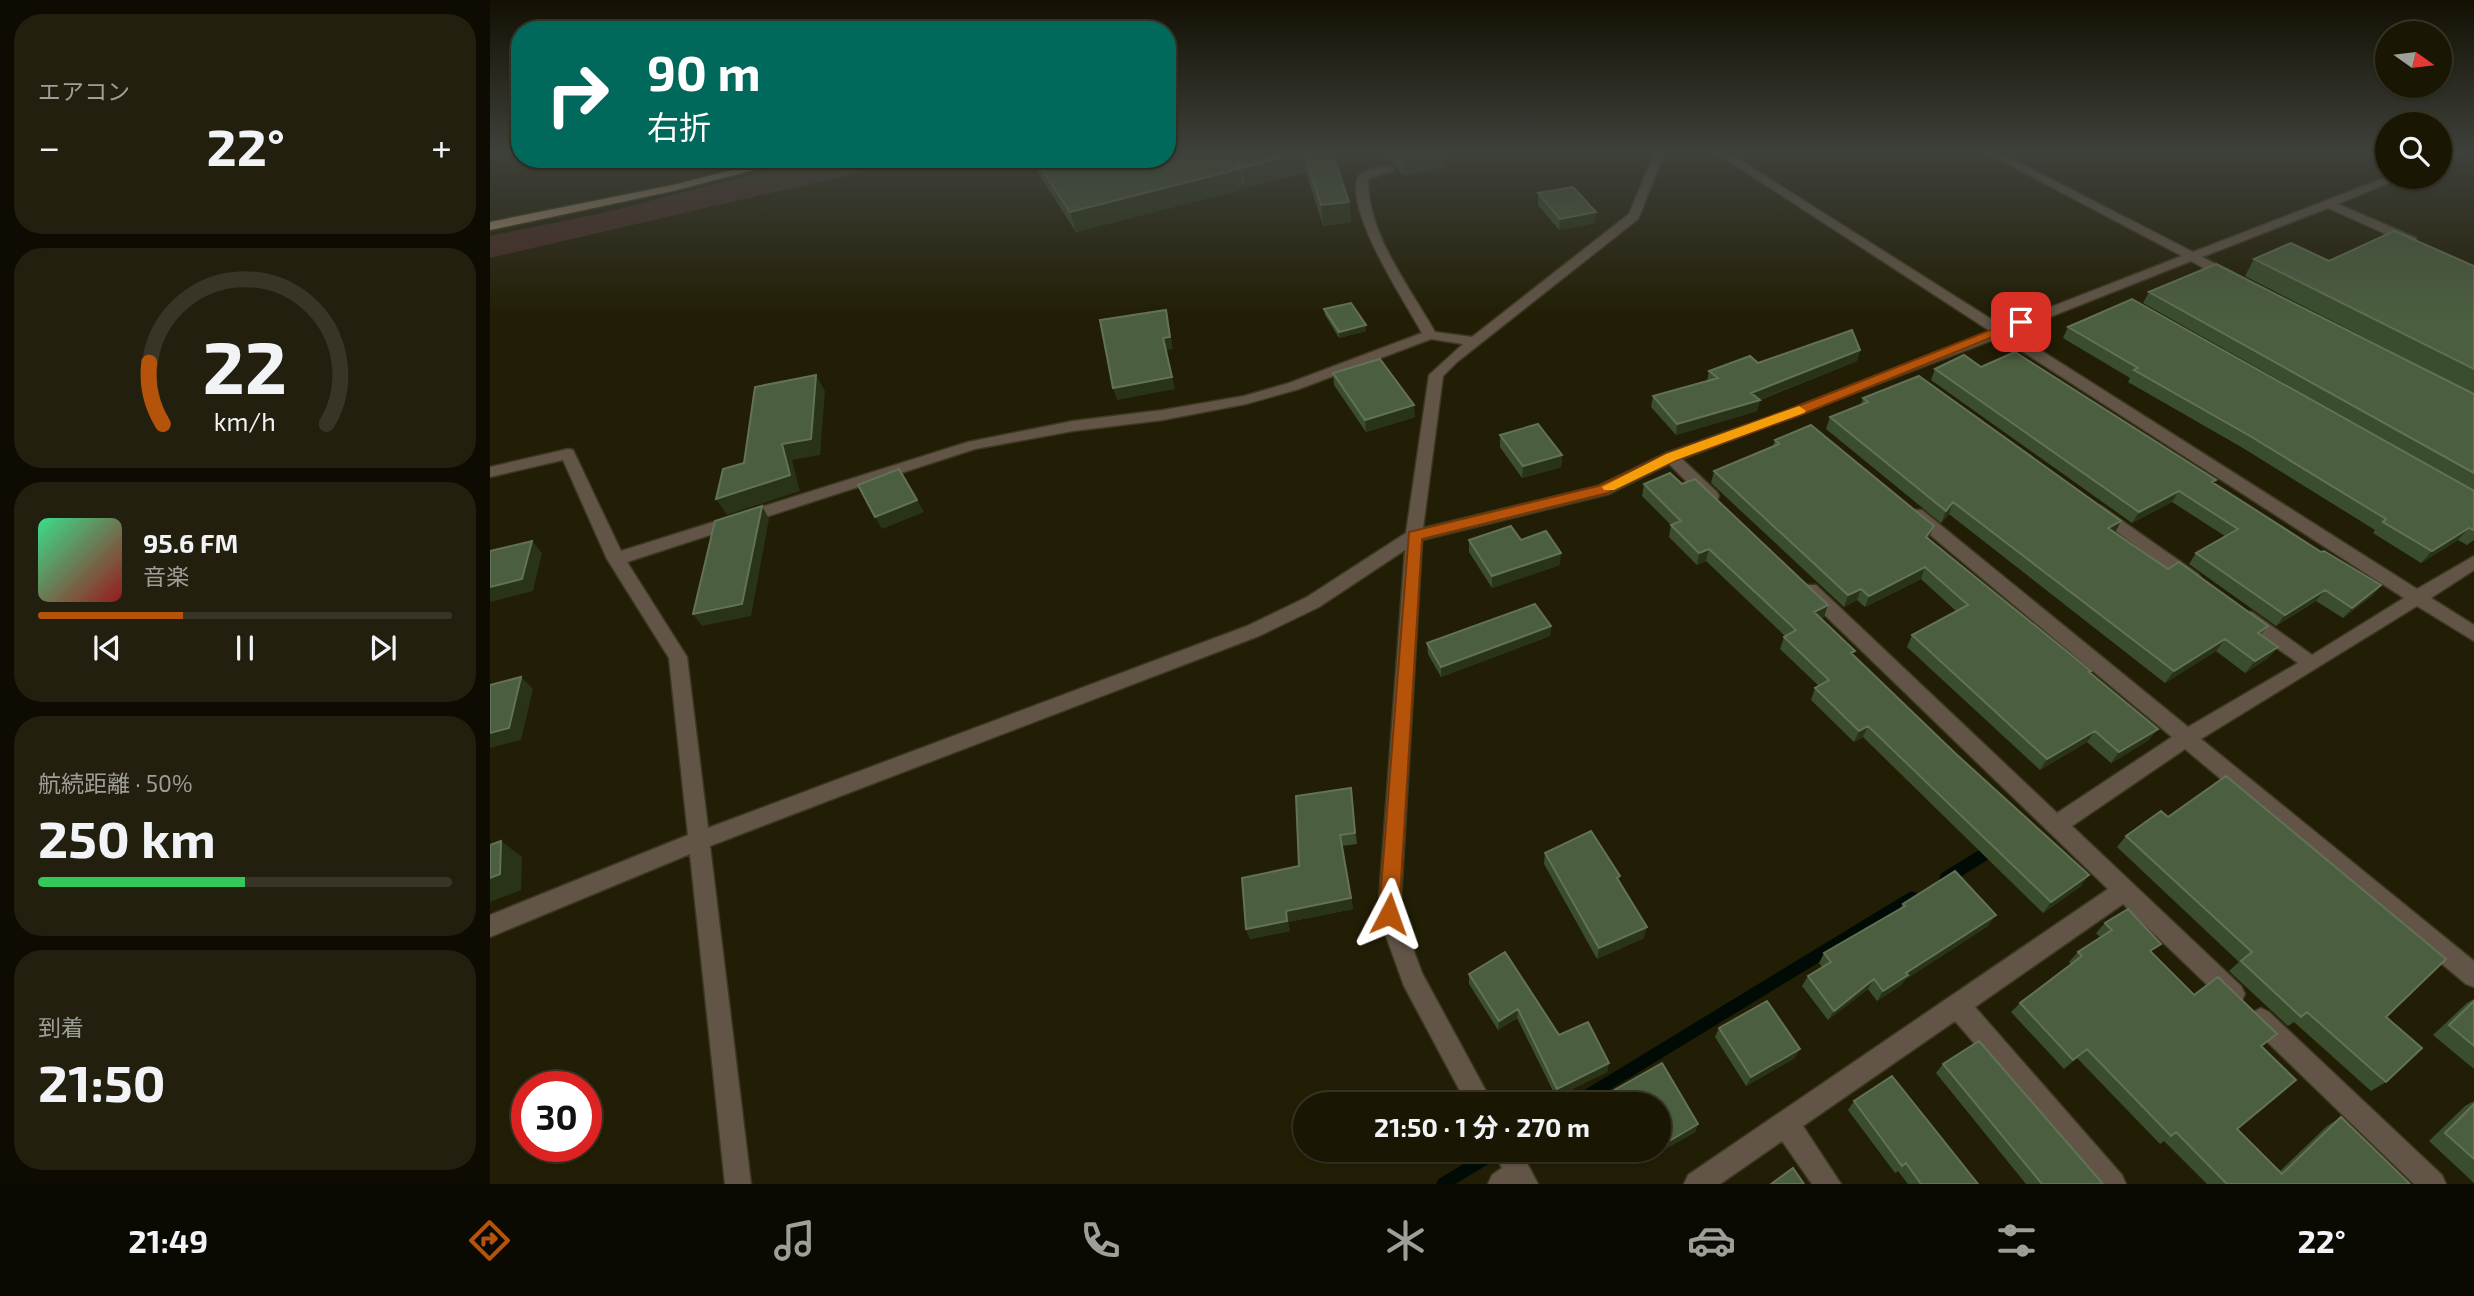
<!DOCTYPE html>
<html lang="ja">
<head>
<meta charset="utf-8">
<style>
  body { margin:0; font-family:"Exo 2","Noto Sans JP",sans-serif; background:#231f0e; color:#f1f3f6; height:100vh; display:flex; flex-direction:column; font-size:26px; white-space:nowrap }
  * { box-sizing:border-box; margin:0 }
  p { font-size:23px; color:#9f9f9a }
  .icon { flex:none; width:38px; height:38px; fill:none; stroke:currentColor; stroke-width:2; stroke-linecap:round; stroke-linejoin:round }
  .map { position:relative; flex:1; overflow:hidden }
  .side { display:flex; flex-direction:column; gap:14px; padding:14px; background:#0e0c02; width:490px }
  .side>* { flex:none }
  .top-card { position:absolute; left:21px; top:21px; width:665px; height:147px; border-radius:28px; box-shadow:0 2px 5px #0004,0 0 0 2px #383526; background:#00695c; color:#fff; overflow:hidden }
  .needle { width:46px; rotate:104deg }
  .fabs { position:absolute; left:1885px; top:21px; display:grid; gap:14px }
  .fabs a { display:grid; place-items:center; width:77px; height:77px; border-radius:50%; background:#1a1604; box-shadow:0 2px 5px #0004,0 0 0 2px #383526; font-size:35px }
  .speed { position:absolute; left:21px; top:1071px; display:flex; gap:14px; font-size:35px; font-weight:700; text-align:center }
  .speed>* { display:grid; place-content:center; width:91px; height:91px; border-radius:50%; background:#1a1604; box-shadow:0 2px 5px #0004,0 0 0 2px #383526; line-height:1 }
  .speed .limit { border:10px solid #d22; background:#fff; color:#111 }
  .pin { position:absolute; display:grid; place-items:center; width:60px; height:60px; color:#fff; margin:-30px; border-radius:14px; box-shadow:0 4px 10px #0006 }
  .me { position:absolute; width:77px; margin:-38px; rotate:4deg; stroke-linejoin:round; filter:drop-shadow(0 0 5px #0008) }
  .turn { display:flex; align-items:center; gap:24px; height:147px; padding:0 21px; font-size:32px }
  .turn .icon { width:91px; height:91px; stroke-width:2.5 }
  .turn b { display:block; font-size:49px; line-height:60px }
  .big { font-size:52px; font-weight:700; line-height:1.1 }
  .side .tile { flex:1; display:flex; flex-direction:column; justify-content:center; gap:10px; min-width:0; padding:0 24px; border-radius:28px; background:#231f0e }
  .side .dial { align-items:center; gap:0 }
  .dial svg { height:182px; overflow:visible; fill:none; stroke:#383526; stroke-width:7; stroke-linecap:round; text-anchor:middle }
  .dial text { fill:#f1f3f6; stroke:none }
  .song { display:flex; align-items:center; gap:21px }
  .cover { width:84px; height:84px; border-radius:10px; background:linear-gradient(135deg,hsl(150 70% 55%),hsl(0 70% 35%)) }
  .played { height:7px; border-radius:4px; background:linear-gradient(90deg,#b45309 35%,#383526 35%) }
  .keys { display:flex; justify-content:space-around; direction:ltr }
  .heat { display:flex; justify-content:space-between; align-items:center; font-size:38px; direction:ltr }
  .charge { height:10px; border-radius:5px; background:linear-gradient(90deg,#34c759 50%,#383526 0) }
  .trip { position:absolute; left:803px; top:1092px; width:378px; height:70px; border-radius:35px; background:#1a1604; box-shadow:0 2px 5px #0004,0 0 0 2px #383526; font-weight:700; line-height:70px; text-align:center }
  .tabs { display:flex; height:112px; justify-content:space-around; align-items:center; background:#0a0902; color:#9f9f9a }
  .tabs .icon { width:49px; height:49px }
  .tabs .selected { color:#b45309 }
  .tabs b { font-size:32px; color:#f1f3f6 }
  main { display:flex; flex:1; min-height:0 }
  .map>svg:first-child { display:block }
  .green { fill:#482b23 }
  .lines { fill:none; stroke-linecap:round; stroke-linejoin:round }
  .stream { stroke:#000b05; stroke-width:13 }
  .minor-casing { stroke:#3d3921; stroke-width:3 }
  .major-casing { stroke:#3d3921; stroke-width:3 }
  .path { stroke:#67644f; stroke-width:2.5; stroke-dasharray:5 2.5; stroke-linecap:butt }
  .minor { fill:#625548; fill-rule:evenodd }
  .major { fill:#a78d70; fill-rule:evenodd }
  .wall { fill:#3a4e2e }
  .shaded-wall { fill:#293416 }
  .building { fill:#4b5e3f; stroke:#637256; stroke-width:2 }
  .route { fill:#b45309; stroke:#753606; stroke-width:2 }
  .slow { fill:#f59e0b }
</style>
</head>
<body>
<main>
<section class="side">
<div class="tile"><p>エアコン</p>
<div class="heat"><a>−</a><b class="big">22°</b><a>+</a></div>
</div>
<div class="tile dial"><svg viewBox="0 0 100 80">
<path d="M14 69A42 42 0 1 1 86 69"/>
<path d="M14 69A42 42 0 0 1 8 42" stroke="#b45309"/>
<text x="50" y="56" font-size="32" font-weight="700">22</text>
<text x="50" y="72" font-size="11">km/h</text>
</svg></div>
<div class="tile">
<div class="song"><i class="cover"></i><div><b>95.6 FM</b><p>音楽</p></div></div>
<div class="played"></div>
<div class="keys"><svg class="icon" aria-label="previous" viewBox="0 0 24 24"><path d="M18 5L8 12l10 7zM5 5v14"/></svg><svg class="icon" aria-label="pause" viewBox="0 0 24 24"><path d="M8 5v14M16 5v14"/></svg><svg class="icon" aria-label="next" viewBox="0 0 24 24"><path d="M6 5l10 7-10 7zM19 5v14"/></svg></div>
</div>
<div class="tile"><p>航続距離 · 50%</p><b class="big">250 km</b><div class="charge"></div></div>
<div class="tile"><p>到着</p><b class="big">21:50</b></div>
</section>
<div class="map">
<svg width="1984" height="1184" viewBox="0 0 1984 1184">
  <rect width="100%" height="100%" fill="#221e05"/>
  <path class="green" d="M321,159H428L0,258V236L113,213Z"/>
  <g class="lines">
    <path class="stream" d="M1456,878L1503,849
      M1084,1104L1422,898
      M953,1184L1009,1150"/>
    <defs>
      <path id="minor" d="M1165,152H1175L1148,219L967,362L953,376L933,528L1108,486L1176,453L1298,410L1500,331L1225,152H1237L1512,326L1692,256L1495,152H1508L1703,252L1897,177H1912L1848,204L1926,238V244H1918L1838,208L1712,257L1744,273V279H1734L1701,261L1522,332L1927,589L1984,556V570L1941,598L1984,625V641L1927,606L1711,739L1984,961V987L1976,984L1695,749L1582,826L1751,986L1755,994L1751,1002L1743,1005L1735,1002L1633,904L1485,1007L1632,1175L1636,1184H1606L1465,1021L1313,1126L1351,1184H1322L1292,1141L1230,1184H1194L1198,1175L1618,889L1314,595L1311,590L1314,585H1326L1567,813L1682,737L1420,518L1418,514L1420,510H1432L1698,727L1808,663L1750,622L1747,617L1750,612H1762L1822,655L1914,598L1510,337L1192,459L1227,492L1229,496L1227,500H1215L1179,464L1119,494L932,540L910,914L932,973L1003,1104H977L914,986L888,914L915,550L829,607L769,636L220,846L261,1184H235L200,854L0,937V915L198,835L179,658L117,559L73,460L0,477V467L78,449L83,450L131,551L478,442L583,421L673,410L754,396L799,383L932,333C914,300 855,212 868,176L878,170L898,166L904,169L902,171L878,179C877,233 919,286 945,332L982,337L1139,214ZM941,339L973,344L939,375L916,533L817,597L757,626L218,828L197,657L137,562L485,449L583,431L673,420L756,404L809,389Z
        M1961,152H1974L1950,163V156Z
        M1611,506L1708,574L1711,578L1708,582H1696L1605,516L1603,512L1605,508Z
        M1771,1008L1779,1012L1952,1175L1956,1184H1924L1763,1028L1759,1020L1763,1012Z
        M1003,1150H1030L1048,1184H998L1002,1175L1012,1168Z"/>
      <path id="major" d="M286,159H306L183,191L0,230V222L183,185Z"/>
    </defs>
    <use href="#minor" class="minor-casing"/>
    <use href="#major" class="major-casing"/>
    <path class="path" d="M0,159L30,154"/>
    <use href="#minor" class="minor"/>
    <use href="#major" class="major"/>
  </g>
  <path class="wall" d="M677,152H854L843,154L859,202L861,222L833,226L816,172L755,188L751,183L753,189L586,232L539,159H677Z
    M895,152H953V168L913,175Z
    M1048,193L1105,223L1069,230L1048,205Z
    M1764,259L1984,266V394L1755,276Z
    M1659,292L1984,394V491L1653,303Z
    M834,309L876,331L849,338L835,315Z
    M1578,327L1984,491V540L1977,545L1968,540L1931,563L1883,533L1885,530L1753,448L1638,382L1640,378L1573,338Z
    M1370,350L1367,361L1270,400L1267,411L1186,435L1161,407L1163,396L1217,381L1219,371L1268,363Z
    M1491,367L1724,483L1831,552L1891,585L1882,596L1853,618L1826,601L1786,626L1699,564L1706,553L1735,536L1682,502L1642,523L1441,380L1445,369Z
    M843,373L925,417L876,432L844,385Z
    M1373,398L1625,532L1678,569L1778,626L1771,635L1788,647L1778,658L1755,673L1726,651L1675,683L1459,514L1451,523L1336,429L1340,417L1371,405Z
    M1010,435L1072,455L1071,467L1032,478L1010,447Z
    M1285,440L1438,539L1600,673L1659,740L1621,763L1597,742L1550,770L1417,647L1422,635L1466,611L1431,579L1375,607L1367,600L1354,607L1221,483L1224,471L1283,446Z
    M1154,484L1334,617L1331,619L1363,655L1591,886L1553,913L1373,737L1364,742L1321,700L1325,688L1329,686L1290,649L1294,637L1295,636L1216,561L1207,565L1179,537L1181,525L1152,496Z
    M979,540H1031L1070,565L1002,588L979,552Z
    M1061,626L1060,636L951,677L938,654L937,643Z
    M861,788L867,844L852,846L863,909L798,922L800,931L760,939L756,929L809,866Z
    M1636,836L1896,1017V1082L1881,1091L1804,1022L1798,1026L1739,971L1749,962L1627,847Z
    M1055,853L1129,881L1154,938L1107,959L1054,864Z
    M1413,904L1498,926L1416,979L1411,985L1387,1001L1378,989L1338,1020L1312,986L1318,976L1332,967L1329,963L1334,953L1410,909Z
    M1615,923L1662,953L1704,995L1771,1046L1747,1129L1790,1171L1837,1126L1851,1117L1920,1184H1717L1674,1141L1670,1144L1587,1058L1574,1069L1521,1012L1530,1003L1581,964L1579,962L1588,952L1611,938L1606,933Z
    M979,974L1069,1035L1119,1063L1117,1072L1066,1097L1027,1018L1008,1030L979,984Z
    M1984,999V1069L1943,1035L1977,1003Z
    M1229,1028L1305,1058L1256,1086L1225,1037Z
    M1172,1063L1208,1124L1205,1132L1151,1163L1144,1150H1169V1104H1118L1117,1102L1119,1093Z
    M1453,1064L1613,1184H1536L1446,1073Z
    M1364,1101L1488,1184H1418L1408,1171L1405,1173L1358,1110Z
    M1984,1101V1183L1939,1141L1975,1106Z"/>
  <path class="shaded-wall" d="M814,152L816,172L755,188L752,168Z
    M933,152H953V168L913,175L912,155Z
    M749,169L753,189L586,232L580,212Z
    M859,202L861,222L833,226L831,205Z
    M1106,212L1105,223L1069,230L1070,219Z
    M676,310L683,349L676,350L685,389L627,400L623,388L673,338Z
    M876,325V331L849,338V332Z
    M1370,350L1367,361L1266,401L1270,400L1267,411L1186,435L1187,424L1261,393Z
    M326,375L335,391L330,455L302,460L310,491L237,515L226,499L292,444Z
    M924,405L925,417L876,432L875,420Z
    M1072,455L1071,467L1032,478L1033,466Z
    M1689,491L1682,502L1642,523L1649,512Z
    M427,500L434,512L392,529L385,517Z
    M1463,502L1459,514L1451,523L1456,511Z
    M272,506L279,519L261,616L212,626L203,614Z
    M1631,521L1625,533L1618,528Z
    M1444,526L1439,538L1431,548L1436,537Z
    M1979,528L1968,540L1931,563L1942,551Z
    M42,541L52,553L43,591L0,602V587Z
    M1219,549L1216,561L1207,565L1209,553Z
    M1071,553L1070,565L1002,588V576Z
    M1435,567L1431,579L1375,607L1379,596Z
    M1891,585L1882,596L1853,618L1862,608Z
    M1371,589L1367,600L1354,607L1358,595Z
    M1835,590L1826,601L1786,626L1795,615Z
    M1338,605L1334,617L1320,624L1324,612Z
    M1061,626L1060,636L951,677V667Z
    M1735,639L1726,651L1675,683L1684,671Z
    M1788,647L1778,658L1755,673L1765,661Z
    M31,677L43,689L31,740L0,748V733Z
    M1378,726L1373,737L1364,742L1369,731Z
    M1668,729L1659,740L1621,763L1629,752Z
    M1605,731L1597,742L1550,770L1557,759Z
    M861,788L863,800L867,844L865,833Z
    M850,835L863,909L798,922L800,931L760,939L756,929L796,911Z
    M11,841L32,857L31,890L0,902V878Z
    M1599,875L1591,886L1553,913L1561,902Z
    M1506,915L1498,926L1416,979L1411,985L1387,1001L1393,991L1416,973Z
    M1157,927L1154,938L1107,959L1109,948Z
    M1384,979L1378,989L1338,1020L1344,1011Z
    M1028,1009L1027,1018L1008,1030L1009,1021Z
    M1310,1049L1305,1058L1256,1086L1261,1077Z
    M1119,1063L1117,1072L1066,1097L1067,1089Z
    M1208,1124L1205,1132L1151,1163L1154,1155L1164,1150H1169V1147Z"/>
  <path class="building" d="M677,152H842L859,202L831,205L814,152L752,168L748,162L749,169L580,212L545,159H677Z
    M909,152H933L912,155Z
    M1083,187L1106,212L1070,219L1048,193Z
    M1904,231L1984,266V369L1764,259L1801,243L1839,261Z
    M1726,264L1984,394V473L1659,292Z
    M1642,299L1984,491V530L1979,528L1942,551L1893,522L1896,519L1760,436L1644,370L1648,368L1578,327Z
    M861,303L876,325L849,332L834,309Z
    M676,310L680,337L673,338L682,377L623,388L610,320Z
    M1362,330L1370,350L1261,393L1270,400L1187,424L1163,396L1228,378L1219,371L1260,356L1268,363Z
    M1525,352L1726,480L1722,482L1831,552L1834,551L1891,585L1862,608L1835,590L1795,615L1706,553L1748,529L1689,491L1649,512L1445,369L1474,355L1491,367Z
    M890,359L924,405L875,420L843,373Z
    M326,375L321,439L292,444L300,475L226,499L233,469L254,463L265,387Z
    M1429,376L1631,521L1618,528L1678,569L1689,562L1778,626L1768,633L1788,647L1765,661L1735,639L1684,671L1463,502L1456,511L1340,417L1378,402L1373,398Z
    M1048,424L1072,455L1033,466L1010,435Z
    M1321,425L1444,526L1436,537L1601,671L1599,672L1668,729L1629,752L1605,731L1557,759L1422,635L1478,605L1435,567L1379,596L1371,589L1358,595L1224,471L1289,444L1285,440Z
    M409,469L427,500L385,517L368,485Z
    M1180,473L1192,484L1205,479L1338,605L1324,612L1365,651L1361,653L1466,754L1599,875L1561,902L1378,726L1369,731L1325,688L1339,680L1294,637L1306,630L1219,549L1209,553L1181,525L1191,521L1154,484Z
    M272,506L252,604L203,614L225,521Z
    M1021,526L1031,540L1056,531L1071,553L1002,576L979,540Z
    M42,541L32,579L0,587V551Z
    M1045,604L1061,626L951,667L937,643Z
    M31,677L19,728L0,733V685Z
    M1736,776L1956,959L1896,1017L1932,1048L1896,1082L1817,1012L1811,1017L1751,961L1762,952L1636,836L1671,811L1678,817Z
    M861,788L865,833L850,835L861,898L796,911L797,921L756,929L752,878L809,866L806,796Z
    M1101,831L1130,876L1127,878L1157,927L1109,948L1055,853Z
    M11,841L10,874L0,878V845Z
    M1465,871L1506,915L1416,973L1418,975L1393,991L1384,979L1344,1011L1318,976L1341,962L1334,953L1415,906L1413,904Z
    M1638,909L1671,944L1660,951L1704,995L1728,977L1787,1034L1771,1046L1806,1080L1747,1129L1792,1174L1851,1117L1920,1184H1737L1686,1132L1681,1136L1597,1049L1583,1060L1530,1003L1592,956L1588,952L1622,930L1615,923Z
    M1015,952L1069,1035L1098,1022L1119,1063L1067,1089L1028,1009L1009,1021L979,974Z
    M1277,1001L1310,1049L1261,1077L1229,1028Z
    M1984,1001V1046L1959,1025Z
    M1489,1041L1613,1184H1552L1453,1064Z
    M1172,1063L1208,1124L1169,1147V1104H1126L1119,1093Z
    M1402,1076L1488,1184H1431L1416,1163L1412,1166L1364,1101Z
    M1984,1104V1159L1955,1133Z
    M1151,1150H1164L1154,1155Z
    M1303,1168L1314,1184H1281Z"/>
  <linearGradient id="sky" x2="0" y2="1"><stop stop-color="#131003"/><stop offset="0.48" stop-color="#3e413b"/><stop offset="1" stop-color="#3e413b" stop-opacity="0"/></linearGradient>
  <rect width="1984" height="317" fill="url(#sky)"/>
  <path class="route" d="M1531,318L1537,322L1535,324L1308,416L1186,460L1118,493L932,539L909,914L906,921L899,924L892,921L889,914L919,532L1108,486L1176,454L1298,410Z"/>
  <path class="slow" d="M1309,406L1316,411L1314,413L1186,460L1124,490H1114L1112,487L1176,454Z"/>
</svg>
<div class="fabs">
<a><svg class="needle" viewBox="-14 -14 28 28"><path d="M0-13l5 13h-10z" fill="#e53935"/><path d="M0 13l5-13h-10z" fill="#9f9f9a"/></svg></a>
<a><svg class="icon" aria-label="search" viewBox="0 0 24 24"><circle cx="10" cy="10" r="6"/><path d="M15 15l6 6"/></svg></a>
</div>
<div class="speed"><div class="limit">30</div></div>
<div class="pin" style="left:1531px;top:322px;background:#d93025"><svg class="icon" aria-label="arrive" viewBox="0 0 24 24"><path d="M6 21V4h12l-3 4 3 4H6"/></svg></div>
<svg class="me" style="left:899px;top:914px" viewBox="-20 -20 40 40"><path d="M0-17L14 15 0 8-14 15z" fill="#b45309" stroke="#fff" stroke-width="4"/></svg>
<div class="trip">21:50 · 1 分 · 270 m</div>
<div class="top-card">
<div class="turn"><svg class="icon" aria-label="right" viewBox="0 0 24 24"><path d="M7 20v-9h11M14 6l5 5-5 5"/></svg><div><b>90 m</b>右折</div></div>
</div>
</div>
</main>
<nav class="tabs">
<b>21:49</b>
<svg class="icon selected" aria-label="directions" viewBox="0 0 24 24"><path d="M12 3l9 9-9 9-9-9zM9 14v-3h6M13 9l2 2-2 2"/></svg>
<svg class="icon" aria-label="music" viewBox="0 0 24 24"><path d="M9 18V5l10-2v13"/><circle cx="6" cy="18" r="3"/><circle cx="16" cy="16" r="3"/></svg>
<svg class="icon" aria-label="phone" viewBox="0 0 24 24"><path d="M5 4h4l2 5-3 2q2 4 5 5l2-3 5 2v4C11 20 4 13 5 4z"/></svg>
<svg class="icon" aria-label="climate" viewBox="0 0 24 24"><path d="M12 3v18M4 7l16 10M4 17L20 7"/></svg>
<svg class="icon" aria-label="car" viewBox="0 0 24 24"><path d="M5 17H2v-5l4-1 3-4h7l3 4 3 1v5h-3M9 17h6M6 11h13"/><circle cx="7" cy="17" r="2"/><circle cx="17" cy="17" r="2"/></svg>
<svg class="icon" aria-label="filters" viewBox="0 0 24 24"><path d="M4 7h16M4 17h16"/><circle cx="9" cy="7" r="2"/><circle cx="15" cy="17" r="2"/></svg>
<b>22°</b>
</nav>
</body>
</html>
